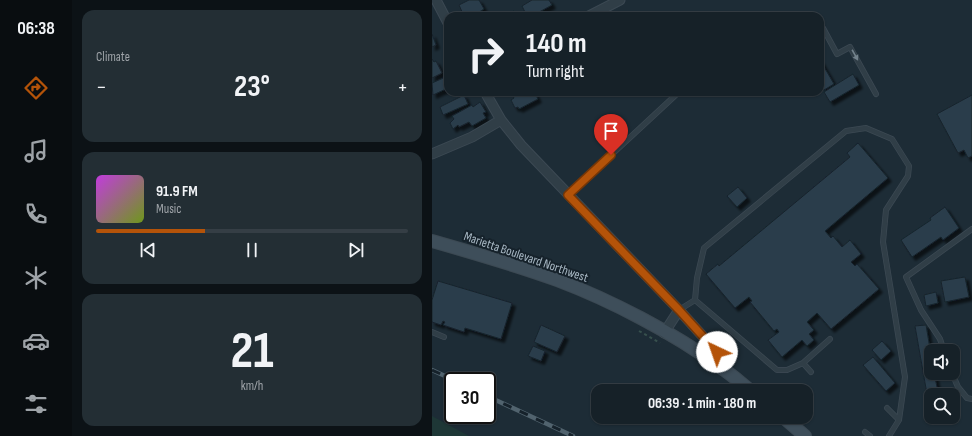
<!DOCTYPE html>
<html lang="en">
<head>
<meta charset="utf-8">
<style>
  body { margin:0; font-family:"Sofia Sans Condensed",sans-serif; background:#232e34; color:#f1f3f6; height:100vh; display:flex; flex-direction:column; font-size:15px; white-space:nowrap }
  * { box-sizing:border-box; margin:0 }
  p { font-size:13px; color:#9ea3a8 }
  .icon { flex:none; width:22px; height:22px; fill:none; stroke:currentColor; stroke-width:2; stroke-linecap:round; stroke-linejoin:round }
  .map { position:relative; flex:1; overflow:hidden }
  .sheet { display:flex; flex-direction:column; gap:10px; padding:10px; background:#0c1216; width:360px }
  .sheet>* { flex:none }
  .top-card { position:absolute; left:12px; top:12px; width:380px; height:84px; border-radius:12px; box-shadow:0 1px 3px #0004,0 0 0 1px #353e45; background:#162128; color:#f1f3f6; overflow:hidden }
  .buttons { position:absolute; left:492px; top:344px; display:grid; gap:8px }
  .buttons a { display:grid; place-items:center; width:36px; height:36px; border-radius:8px; background:#162128; box-shadow:0 1px 3px #0004,0 0 0 1px #353e45; font-size:20px }
  .speed { position:absolute; left:12px; top:372px; display:flex; gap:8px; font-size:20px; font-weight:700; text-align:center }
  .speed>* { display:grid; place-content:center; width:52px; height:52px; border-radius:50%; background:#162128; box-shadow:0 1px 3px #0004,0 0 0 1px #353e45; line-height:1 }
  .speed .limit { border:2px solid #111; border-radius:6px; background:#fff; color:#111 }
  .pin { position:absolute; display:grid; place-items:center; width:34px; height:34px; color:#fff; margin:-41px -17px; border-radius:50% 50% 50% 0; rotate:-45deg; box-shadow:0 0 4px #0007 }
  .pin .icon { rotate:45deg }
  .me { position:absolute; width:44px; margin:-22px; rotate:318deg; stroke-linejoin:round; filter:drop-shadow(0 0 3px #0008) }
  .turn { display:flex; align-items:center; gap:14px; height:84px; padding:0 16px; font-size:18px }
  .turn .icon { width:52px; height:52px; stroke-width:2.5 }
  .turn b { display:block; font-size:28px; line-height:34px }
  .big { font-size:30px; font-weight:700; line-height:1.1 }
  .sheet .tile { flex:1; display:flex; flex-direction:column; justify-content:center; gap:6px; min-width:0; padding:0 14px; border-radius:12px; background:#232e34 }
  .sheet .dial { align-items:center; gap:0 }
  .dial b { font-size:52px; line-height:1 }
  .song { display:flex; align-items:center; gap:12px }
  .cover { width:48px; height:48px; border-radius:6px; background:linear-gradient(135deg,hsl(290 70% 55%),hsl(80 70% 35%)) }
  .played { height:4px; border-radius:2px; background:linear-gradient(90deg,#b45309 35%,#353e45 35%) }
  .keys { display:flex; justify-content:space-around; direction:ltr }
  .heat { display:flex; justify-content:space-between; align-items:center; font-size:22px; direction:ltr }
  .trip { position:absolute; left:159px; top:384px; width:222px; height:40px; border-radius:12px; background:#162128; box-shadow:0 1px 3px #0004,0 0 0 1px #353e45; font-weight:700; line-height:40px; text-align:center }
  main { display:flex; flex:1; min-height:0 }
  .tabs { display:flex; flex-direction:column; width:72px; justify-content:space-around; align-items:center; background:#090d10; color:#9ea3a8 }
  .tabs .icon { width:28px; height:28px }
  .tabs .on { color:#b45309 }
  .tabs b { font-size:18px; color:#f1f3f6 }
  .map>svg:first-child { display:block }
  .green { fill:#1e3736 }
  .building { fill:#2b3e4b; stroke:#18242d; filter:url(#shadow) }
  .lines { fill:none; stroke-linecap:round; stroke-linejoin:round }
  .lane-casing { stroke:#3c4953; stroke-width:6 }
  .street-casing { stroke:#3c4953; stroke-width:11 }
  .secondary-casing { stroke:#3c4953; stroke-width:14 }
  .path { stroke:#37504d; stroke-width:2; stroke-dasharray:3 3; stroke-linecap:butt }
  .lane { stroke:#303e47; stroke-width:4.5 }
  .street { stroke:#303e47; stroke-width:9 }
  .secondary { stroke:#3e4e5a; stroke-width:12 }
  .rail-casing { stroke:#51636e; stroke-width:4.5 }
  .rail { stroke:#16222b; stroke-width:3; stroke-dasharray:9; stroke-linecap:butt }
  .oneway { fill:#73828c }
  .route-casing { stroke:#753606; stroke-width:10 }
  .route { stroke:#b45309; stroke-width:7 }
  .labels { text-anchor:middle; dominant-baseline:central; stroke-width:4; stroke-linejoin:round; paint-order:stroke }
  .street-label { font-size:13px; fill:#a9b9c5; stroke:#16222b }
</style>
</head>
<body>
<main>
<nav class="tabs">
<b>06:38</b>
<svg class="icon on" aria-label="directions" viewBox="0 0 24 24"><path d="M12 3l9 9-9 9-9-9zM9 14v-3h6M13 9l2 2-2 2"/></svg>
<svg class="icon" aria-label="music" viewBox="0 0 24 24"><path d="M9 18V5l10-2v13"/><circle cx="6" cy="18" r="3"/><circle cx="16" cy="16" r="3"/></svg>
<svg class="icon" aria-label="phone" viewBox="0 0 24 24"><path d="M5 4h4l2 5-3 2q2 4 5 5l2-3 5 2v4C11 20 4 13 5 4z"/></svg>
<svg class="icon" aria-label="climate" viewBox="0 0 24 24"><path d="M12 3v18M4 7l16 10M4 17L20 7"/></svg>
<svg class="icon" aria-label="car" viewBox="0 0 24 24"><path d="M5 17H2v-5l4-1 3-4h7l3 4 3 1v5h-3M9 17h6M6 11h13"/><circle cx="7" cy="17" r="2"/><circle cx="17" cy="17" r="2"/></svg>
<svg class="icon" aria-label="filters" viewBox="0 0 24 24"><path d="M4 7h16M4 17h16"/><circle cx="9" cy="7" r="2"/><circle cx="15" cy="17" r="2"/></svg>
</nav>
<section class="sheet">
<div class="tile"><p>Climate</p>
<div class="heat"><a>−</a><b class="big">23°</b><a>+</a></div>
</div>
<div class="tile">
<div class="song"><i class="cover"></i><div><b>91.9 FM</b><p>Music</p></div></div>
<div class="played"></div>
<div class="keys"><svg class="icon" aria-label="previous" viewBox="0 0 24 24"><path d="M18 5L8 12l10 7zM5 5v14"/></svg><svg class="icon" aria-label="pause" viewBox="0 0 24 24"><path d="M8 5v14M16 5v14"/></svg><svg class="icon" aria-label="next" viewBox="0 0 24 24"><path d="M6 5l10 7-10 7zM19 5v14"/></svg></div>
</div>
<div class="tile dial"><b>21</b><p>km/h</p></div>
</section>
<div class="map">
<svg width="540" height="436" viewBox="0 0 540 436">
  <defs>
    <filter id="shadow"><feDropShadow dx="3.5" dy="3.5" stdDeviation="1" flood-color="#0009"/></filter>
  </defs>
  <rect width="100%" height="100%" fill="#1d2c36"/>
  <path class="green" d="M0,416L37,436H0Z"/>
  <path class="building" d="M37,0H47L52,9L41,16H32L27,5Z
    M100,0H117L120,5L100,16H95L90,6Z
    M82,11L84,16H73Z
    M0,34L4,45L0,47Z
    M0,59L2,62L4,61L10,73L0,78Z
    M388,60L402,84L392,90L388,83Z
    M421,74L427,85L398,102L392,92Z
    M16,76V88L1,95L0,83Z
    M88,92H102L106,99L87,109L86,107L83,108L79,100L82,98L81,96Z
    M32,95L36,104L11,115L8,107Z
    M540,95V156L536,158L532,150L526,153L505,114Z
    M48,102L54,112L51,113L54,118L40,126L37,122L27,127L26,125L21,129L18,123L22,119L20,116L40,105L41,107Z
    M426,143L456,178L393,231L399,238L401,236L410,247L418,240L429,254L419,262L423,266L425,264L447,289L399,329L385,313L375,322L382,330L377,334L382,340L375,346L370,340L350,357L336,340L347,332L345,329L342,331L318,302L320,301L317,297L303,308L274,274L286,264L287,266L418,157L415,153Z
    M306,187L315,198L305,207L295,196Z
    M513,207L527,228L511,240L509,237L480,257L469,240L499,220L498,218Z
    M533,277L537,297L513,302L509,281Z
    M6,281L80,303L69,339L33,328L32,332L11,325L13,322L11,321L9,325L0,322V300Z
    M504,292L506,303L494,306L492,295Z
    M109,325L133,336L125,352L102,342Z
    M494,325L499,355V373H502L506,392L495,394L483,326Z
    M450,341L459,351L449,360L440,350Z
    M101,346L113,351L109,361L96,356Z
    M441,357L463,383L454,391L431,365Z"/>
  <g class="lines">
    <defs>
      <path id="lane" d="M388,29L391,28L405,54L418,47L444,94
        M136,195L247,92
        M263,300L345,370H355L371,363
        M247,310L263,300L265,278L272,248L414,131L434,128L460,139L477,166L476,176L454,210L451,242L473,377L467,420L457,436
        M0,332L12,337
        M512,351L508,339L489,310L474,277L540,229
        M379,372L371,363L398,339
        M520,373L526,387L535,398L540,399
        M455,408L467,420
        M433,432L438,436"/>
      <path id="street" d="M4,0L16,23
        M157,16L188,0
        M53,92L69,120L89,145L247,310L232,333
        M0,154L40,137L69,120
        M247,310L285,352L288,367"/>
      <path id="secondary" d="M0,241C42,253 84,265 125,280C178,300 242,333 288,367C299,374 309,383 319,391
        M351,417L373,436"/>
    </defs>
    <use href="#lane" class="lane-casing"/>
    <use href="#street" class="street-casing"/>
    <use href="#secondary" class="secondary-casing"/>
    <path class="path" d="M207,331L228,343"/>
    <use href="#lane" class="lane"/>
    <use href="#street" class="street"/>
    <use href="#secondary" class="secondary"/>
    <defs>
      <path id="rail" d="M0,370L24,381
        M55,396L141,436"/>
    </defs>
    <use href="#rail" class="rail-casing"/>
    <use href="#rail" class="rail"/>
  </g>
  <defs><path id="oneway-solid" d="M-6-.8H1V-3.2L6.5 0L1 3.2V.8H-6Z"/></defs>
  <use class="oneway" href="#oneway-solid" transform="translate(423 55) rotate(61)"/>
  <g class="lines">
    <defs>
      <path id="route" d="M179,155L136,195L247,310L285,352"/>
    </defs>
    <use href="#route" class="route-casing"/>
    <use href="#route" class="route"/>
  </g>
  <g class="labels">
    <g class="street-label">
      <text transform="translate(94 257) rotate(19)">Marietta Boulevard Northwest</text>
    </g>
  </g>
</svg>
<div class="buttons">
<a><svg class="icon" aria-label="sound" viewBox="0 0 24 24"><path d="M4 9h4l5-4v14l-5-4H4zM17 9q2 3 0 6"/></svg></a>
<a><svg class="icon" aria-label="search" viewBox="0 0 24 24"><circle cx="10" cy="10" r="6"/><path d="M15 15l6 6"/></svg></a>
</div>
<div class="speed"><div class="limit">30</div></div>
<div class="pin" style="left:179px;top:155px;background:#d93025"><svg class="icon" aria-label="arrive" viewBox="0 0 24 24"><path d="M6 21V4h12l-3 4 3 4H6"/></svg></div>
<svg class="me" style="left:285px;top:352px" viewBox="-20 -20 40 40"><circle r="19" fill="#fff"/><path d="M0-13L10 11 0 6-10 11z" fill="#b45309"/></svg>
<div class="trip">06:39 · 1 min · 180 m</div>
<div class="top-card">
<div class="turn"><svg class="icon" aria-label="right" viewBox="0 0 24 24"><path d="M7 20v-9h11M14 6l5 5-5 5"/></svg><div><b>140 m</b>Turn right</div></div>
</div>
</div>
</main>
</body>
</html>
